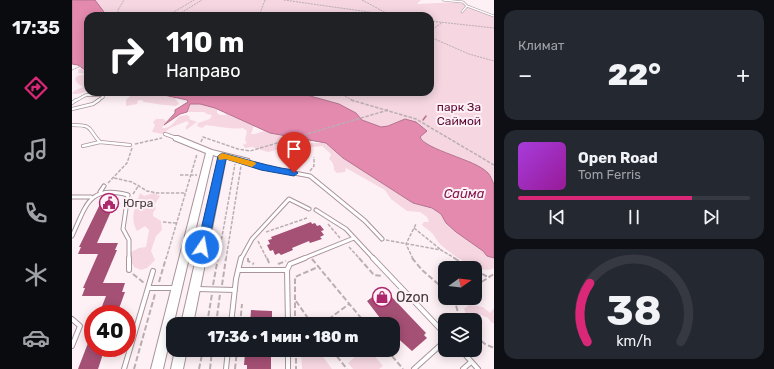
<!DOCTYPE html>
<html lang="ru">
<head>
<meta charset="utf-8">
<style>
  body { margin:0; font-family:Rubik,sans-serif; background:#242831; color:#f1f3f6; height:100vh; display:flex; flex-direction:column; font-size:15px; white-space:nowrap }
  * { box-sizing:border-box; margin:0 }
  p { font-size:13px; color:#9ea1a6 }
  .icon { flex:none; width:22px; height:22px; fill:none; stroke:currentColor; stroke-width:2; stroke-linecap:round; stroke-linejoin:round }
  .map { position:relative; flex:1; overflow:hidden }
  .side { display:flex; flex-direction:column; gap:10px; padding:10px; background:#0d0f14; width:280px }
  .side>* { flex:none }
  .top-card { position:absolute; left:12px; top:12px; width:350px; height:84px; border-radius:12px; box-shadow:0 2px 10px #0003; background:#202124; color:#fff; overflow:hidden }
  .needle { width:26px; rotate:76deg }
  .tools { position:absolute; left:366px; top:261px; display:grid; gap:8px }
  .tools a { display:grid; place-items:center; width:44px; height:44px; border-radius:8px; background:#171b24; box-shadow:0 2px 10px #0003; font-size:20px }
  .speed { position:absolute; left:12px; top:305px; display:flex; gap:8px; font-size:20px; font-weight:700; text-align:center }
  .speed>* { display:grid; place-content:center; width:52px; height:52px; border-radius:50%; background:#171b24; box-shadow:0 2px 10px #0003; line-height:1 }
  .speed .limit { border:6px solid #d22; background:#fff; color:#111 }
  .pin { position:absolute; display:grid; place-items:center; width:34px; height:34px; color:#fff; margin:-41px -17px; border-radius:50% 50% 50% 0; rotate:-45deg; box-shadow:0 0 4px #0007 }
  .pin .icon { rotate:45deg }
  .me { position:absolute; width:44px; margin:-22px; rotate:12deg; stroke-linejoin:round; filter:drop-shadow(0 0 3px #0008) }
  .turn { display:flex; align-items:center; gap:14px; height:84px; padding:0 16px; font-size:18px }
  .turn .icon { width:52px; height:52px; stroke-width:2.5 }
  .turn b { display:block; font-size:28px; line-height:34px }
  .big { font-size:30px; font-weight:800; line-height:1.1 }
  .side .widget { flex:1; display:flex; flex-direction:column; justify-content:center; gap:6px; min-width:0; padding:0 14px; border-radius:12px; background:#242831 }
  .side .dial { align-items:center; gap:0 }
  .dial svg { height:104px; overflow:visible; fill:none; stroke:#363941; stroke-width:7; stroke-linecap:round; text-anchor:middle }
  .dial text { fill:#f1f3f6; stroke:none }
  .song { display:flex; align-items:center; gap:12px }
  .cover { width:48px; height:48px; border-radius:6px; background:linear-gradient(135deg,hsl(280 70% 55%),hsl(300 70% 35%)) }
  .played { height:4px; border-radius:2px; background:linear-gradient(90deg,#db2777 75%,#363941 75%) }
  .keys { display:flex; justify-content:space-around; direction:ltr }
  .heat { display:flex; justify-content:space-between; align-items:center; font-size:22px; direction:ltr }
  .trip { position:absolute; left:94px; top:317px; width:234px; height:40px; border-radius:12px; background:#171b24; box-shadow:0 2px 10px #0003; font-weight:800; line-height:40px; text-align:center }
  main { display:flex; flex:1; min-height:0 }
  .dock { display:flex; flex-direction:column; width:72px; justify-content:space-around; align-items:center; background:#090b0e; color:#9ea1a6 }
  .dock .icon { width:28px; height:28px }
  .dock .selected { color:#db2777 }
  .dock b { font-size:18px; color:#f1f3f6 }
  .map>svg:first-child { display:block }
  .green { fill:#f5d6e1 }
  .water { fill:#e48aaf; stroke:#b4728d }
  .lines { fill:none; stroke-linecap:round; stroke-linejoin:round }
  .stream { stroke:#b4728d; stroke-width:1.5 }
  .building { fill:#a55075 }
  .lane-far4-casing { stroke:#a8949b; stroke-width:2.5 }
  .lane-far3-casing { stroke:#a8949b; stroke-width:3.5 }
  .lane-far2-casing { stroke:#a8949b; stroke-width:4 }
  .lane-far1-casing { stroke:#a8949b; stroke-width:5 }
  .lane-casing { stroke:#a8949b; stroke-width:6 }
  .secondary-casing { stroke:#a8949b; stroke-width:2 }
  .path-far2 { stroke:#baaeb2; stroke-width:1; stroke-dasharray:2 1; stroke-linecap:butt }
  .path-far1 { stroke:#baaeb2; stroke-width:1.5; stroke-dasharray:3.5 1.5; stroke-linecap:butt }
  .path { stroke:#baaeb2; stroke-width:2; stroke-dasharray:5.5 2.5; stroke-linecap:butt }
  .lane-far4 { stroke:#fff; stroke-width:1.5 }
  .lane-far3 { stroke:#fff; stroke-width:2 }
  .lane-far2 { stroke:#fff; stroke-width:2.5 }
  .lane-far1 { stroke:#fff; stroke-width:3 }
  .lane { stroke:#fff; stroke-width:4 }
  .secondary { fill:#fff; fill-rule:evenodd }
  .route { fill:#1a73e8; stroke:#114b97 }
  .slow { fill:#f59e0b }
  .labels { text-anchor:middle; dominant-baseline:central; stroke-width:4; stroke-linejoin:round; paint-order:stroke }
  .park-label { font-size:12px; fill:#5c0a36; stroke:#fef1f5 }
  .poi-label { font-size:12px; fill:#433a3d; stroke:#fef1f5; text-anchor:start }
  .water-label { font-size:13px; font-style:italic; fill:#831950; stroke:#fef1f5 }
  .near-poi-label { font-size:14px; fill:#433a3d; stroke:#fef1f5; text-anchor:start }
</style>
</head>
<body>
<main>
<nav class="dock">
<b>17:35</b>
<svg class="icon selected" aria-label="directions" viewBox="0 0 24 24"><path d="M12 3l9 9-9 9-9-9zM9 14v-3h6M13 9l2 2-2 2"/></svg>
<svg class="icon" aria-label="music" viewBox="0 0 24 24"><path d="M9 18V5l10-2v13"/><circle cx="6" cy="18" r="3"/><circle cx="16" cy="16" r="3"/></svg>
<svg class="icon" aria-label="phone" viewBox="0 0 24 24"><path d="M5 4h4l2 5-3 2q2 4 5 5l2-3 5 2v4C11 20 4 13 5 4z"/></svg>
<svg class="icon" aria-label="climate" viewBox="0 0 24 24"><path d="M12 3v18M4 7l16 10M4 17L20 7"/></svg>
<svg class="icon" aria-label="car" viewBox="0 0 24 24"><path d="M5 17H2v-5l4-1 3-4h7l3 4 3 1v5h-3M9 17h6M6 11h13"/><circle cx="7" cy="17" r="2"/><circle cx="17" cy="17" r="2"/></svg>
</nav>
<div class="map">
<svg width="422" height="369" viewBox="0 0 422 369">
  <rect width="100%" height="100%" fill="#fef1f5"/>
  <path class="green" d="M23,0H349L345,4L387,2L400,6L397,8L422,17V184L416,173L393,159L360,147L349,140L333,119L316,126L309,127L290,120L284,113L245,97L224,92H358V16H33Z
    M7,69H10L16,72V91L6,94H0L2,91L11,87L5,83L3,79L5,76L15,74L6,73Z
    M57,92H78L103,98L107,104L104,106C93,105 83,104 72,102L70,100H66L65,104L54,106V100L58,96L55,95Z
    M121,103L143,108L145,109V113L148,115H154L153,113L182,126L179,134H183L192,131L198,133L241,140L235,143H254L271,158L341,203L360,208L369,214L374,223L384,232L411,251L415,256L422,258V268C410,277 376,252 367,243C364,240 363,236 360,233C357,230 353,228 350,225L352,222H357L355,217L348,212L335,211L319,199L313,190L274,168L273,172L265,173L262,170C262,165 261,162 257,159L259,154L250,146L240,147L234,146L233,149L228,151L204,150L196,152L180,147L173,148L171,145L175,143L173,140L175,131L171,128C161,130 145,126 134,125L130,128L125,126L126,123L138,119L140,115L135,114L132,112H115L118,104Z
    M115,115L118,117L117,119L125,122L114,130V126L117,124L115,121L98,128L91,134L80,132L83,125L81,122L84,119H92L94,122L90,128C100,129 102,121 108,116Z
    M68,193L72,196L82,193L88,196L82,205L84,208L81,213V216L89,221L90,230L84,236L79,251L83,260L75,268L69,270L62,267L59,261V252L67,248L74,247L77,230L73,226L65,231C57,218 64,206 68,193Z
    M397,305L411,307L418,313L422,308V323H420L416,318L407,314V318L403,323V320H396L392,309Z
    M229,350H246L260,369H230Z
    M291,350H297L311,366L307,369H281L276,363Z"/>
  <path class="water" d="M0,0H23L32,12L31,14L33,16H16V72L6,65L0,64Z
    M78,92H224L267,104L284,113L290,120L309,127L316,126L333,119L344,122L355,131L348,137C353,150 403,159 416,173C419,176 420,181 422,184V258L415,256L411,251L384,232L374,223L369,214L360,208L341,203L271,158L254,143L198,133L143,108L128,104H118L115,112L108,114L92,125L103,113V110L116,102L115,100Z"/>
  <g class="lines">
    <path class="stream" d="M351,120L354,116"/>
  </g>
  <path class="building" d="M31,198H45L25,243H46L43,250H45L31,283H53L50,292H53L45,314H27L34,296H10L13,288H11L26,254H6L9,247H7Z
    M239,222L240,224L243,223L245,226L248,225L252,230L249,231L252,235L248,237L250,239L238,243L237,241L220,248L221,250L209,255L207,253L203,255L201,250L198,251L195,245L198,244L196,240L200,239L199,237Z
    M310,290L313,293L315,292L354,333L352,335L355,338L340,351L322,335L324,333L321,330V324H315L309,317L308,318L295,301Z
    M179,310L200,311V324H178Z
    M21,330V348H33L26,369H6Z
    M176,350H199V369H175V365H172L173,353H176Z"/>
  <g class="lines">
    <defs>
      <path id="lane-far4" d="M371,0L391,2L395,6L422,16
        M390,12L395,6"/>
      <path id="lane-far3" d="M3,101L14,95H30L31,97L25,101"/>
      <path id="lane-far2" d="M0,103L4,100
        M0,109L21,104L27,100
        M0,125C23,125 15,129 28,142L58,145
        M93,134L104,138
        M11,146L28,142
        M174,161L189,167L211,171"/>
      <path id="lane-far1" d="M206,170L238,176L293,221L310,239
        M28,192L32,186
        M0,197H19
        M244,210L274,229L302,259
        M0,236C14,206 17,184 56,195L51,229L57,240V259
        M169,259L180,239L217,199L237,209
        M230,259L282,238"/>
      <path id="lane" d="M57,258V270
        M301,258L373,334
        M166,270H215
        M76,288H103
        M125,289L163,290
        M0,319L8,326L0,346
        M159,324L164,279L169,258
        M216,324L215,270L218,264L233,258
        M216,350V369
        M389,350L406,369
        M52,369L81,271
        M154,369L156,350
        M342,369L373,341
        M391,369L399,362"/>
      <path id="secondary" d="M102,136H106L140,150L177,159L178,161L174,164L154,158L121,324H109L147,157L141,155L91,369H79L134,153L102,140L101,138Z
        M103,350H115L111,369H99Z"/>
    </defs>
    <use href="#lane-far4" class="lane-far4-casing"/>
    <use href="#lane-far3" class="lane-far3-casing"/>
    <use href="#lane-far2" class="lane-far2-casing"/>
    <use href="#lane-far1" class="lane-far1-casing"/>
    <use href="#lane" class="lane-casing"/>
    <use href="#secondary" class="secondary-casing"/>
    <path class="path-far2" d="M212,0L325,16
      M290,0L316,14
      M46,16V10L52,0
      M95,16L122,0
      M104,16L130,0
      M187,16L193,0
      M358,21L422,28
      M358,31L371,22
      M358,37L397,54L422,61
      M0,70L16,63
      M265,92L282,101"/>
    <path class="path-far1" d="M279,100L344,119L422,165
      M129,142L131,137L166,149L178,151L316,110
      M63,144L90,138
      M238,171L242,166V157
      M108,175H125
      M42,178L60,182L75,191L85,193H113
      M36,183L55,163L60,148
      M61,194L67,185
      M91,222L104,223
      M256,224L268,238
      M342,228L368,249
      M194,232L235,218
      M314,240L369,250L384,259
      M186,241L195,259
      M277,247L288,259
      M94,259L125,154
      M146,259L163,164
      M154,259L169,166
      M341,259L334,244L344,224"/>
    <path class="path" d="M176,258V261L182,264
      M195,258L198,265
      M287,258L302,275L311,276
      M340,258L350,270L373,290
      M382,258L399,268
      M240,259L294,324
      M206,264L214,261
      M403,270L414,276H418
      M61,274L72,283
      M87,282L94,258
      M141,285L146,258
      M150,285L154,258
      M403,286L422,274
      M382,298L388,320
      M224,301L240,324
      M135,324L140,294
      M144,324L148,294
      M168,324L170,304
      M223,324V277L246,267
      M250,324L277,304
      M282,324L289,319
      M403,336L413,344L422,348
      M224,350V369
      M260,350L275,369
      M315,350L331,369
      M62,369L83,294
      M127,369L131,350
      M138,369L140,350
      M163,369L165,350"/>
    <use href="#lane-far4" class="lane-far4"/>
    <use href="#lane-far3" class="lane-far3"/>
    <use href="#lane-far2" class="lane-far2"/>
    <use href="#lane-far1" class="lane-far1"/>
    <use href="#lane" class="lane"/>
    <use href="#secondary" class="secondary"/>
  </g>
  <path class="route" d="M150,153C170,158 189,164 209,168C214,169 222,169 226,173L222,176L189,170L154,159L136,247L134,250L130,251L126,250L125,247L146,156Z"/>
  <path class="slow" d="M150,153L183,162L184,164L180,167L153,159L147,160L146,156Z"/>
  <defs>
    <symbol id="civic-ring" viewBox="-11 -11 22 22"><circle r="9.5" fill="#fef1f5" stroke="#ad276c" stroke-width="1.5"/><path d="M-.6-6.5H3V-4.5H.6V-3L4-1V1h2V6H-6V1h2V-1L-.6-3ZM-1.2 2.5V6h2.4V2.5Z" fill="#ad276c"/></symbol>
    <symbol id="shop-ring" viewBox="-11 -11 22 22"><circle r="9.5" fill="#fef1f5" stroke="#ad276c" stroke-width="1.5"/><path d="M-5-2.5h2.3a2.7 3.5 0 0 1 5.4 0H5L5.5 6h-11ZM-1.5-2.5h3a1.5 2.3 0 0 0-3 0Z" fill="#ad276c"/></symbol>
  </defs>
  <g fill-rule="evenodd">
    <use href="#civic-ring" x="26" y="192" width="22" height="22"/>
    <use href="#shop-ring" x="299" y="286" width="22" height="22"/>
  </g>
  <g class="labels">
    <g class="park-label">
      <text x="387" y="107">парк За<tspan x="387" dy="14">Саймой</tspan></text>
    </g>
    <g class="poi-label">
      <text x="51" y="203">Югра</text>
    </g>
    <g class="water-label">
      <text x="392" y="193">Сайма</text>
    </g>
    <g class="near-poi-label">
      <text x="324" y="297">Ozon</text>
    </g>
  </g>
</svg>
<div class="tools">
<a><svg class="needle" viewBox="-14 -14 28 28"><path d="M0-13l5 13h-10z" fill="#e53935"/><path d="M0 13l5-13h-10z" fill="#9ea1a6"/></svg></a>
<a><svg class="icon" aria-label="layers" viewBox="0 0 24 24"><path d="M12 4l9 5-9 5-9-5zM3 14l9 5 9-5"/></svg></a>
</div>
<div class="speed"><div class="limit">40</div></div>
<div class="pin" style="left:222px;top:173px;background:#d93025"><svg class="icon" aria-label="arrive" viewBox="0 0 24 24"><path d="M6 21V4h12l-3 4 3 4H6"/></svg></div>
<svg class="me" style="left:130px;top:247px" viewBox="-20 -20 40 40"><circle r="17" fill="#1a73e8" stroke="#fff" stroke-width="3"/><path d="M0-11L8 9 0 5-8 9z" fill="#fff"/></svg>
<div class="trip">17:36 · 1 мин · 180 m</div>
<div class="top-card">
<div class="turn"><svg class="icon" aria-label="right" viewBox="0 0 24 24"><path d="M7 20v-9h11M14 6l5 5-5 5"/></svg><div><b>110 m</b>Направо</div></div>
</div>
</div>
<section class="side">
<div class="widget"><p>Климат</p>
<div class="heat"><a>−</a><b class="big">22°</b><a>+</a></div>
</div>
<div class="widget">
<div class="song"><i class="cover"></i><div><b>Open Road</b><p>Tom Ferris</p></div></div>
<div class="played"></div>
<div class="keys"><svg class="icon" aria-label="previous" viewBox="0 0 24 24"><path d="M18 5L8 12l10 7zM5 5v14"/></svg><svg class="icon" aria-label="pause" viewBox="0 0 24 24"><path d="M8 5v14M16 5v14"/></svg><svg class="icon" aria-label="next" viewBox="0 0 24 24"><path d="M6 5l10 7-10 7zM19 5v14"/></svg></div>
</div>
<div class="widget dial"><svg viewBox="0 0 100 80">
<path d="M14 69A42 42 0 1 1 86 69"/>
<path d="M14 69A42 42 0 0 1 16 24" stroke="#db2777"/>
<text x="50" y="56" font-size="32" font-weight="700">38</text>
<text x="50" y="72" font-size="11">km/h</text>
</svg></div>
</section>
</main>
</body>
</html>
